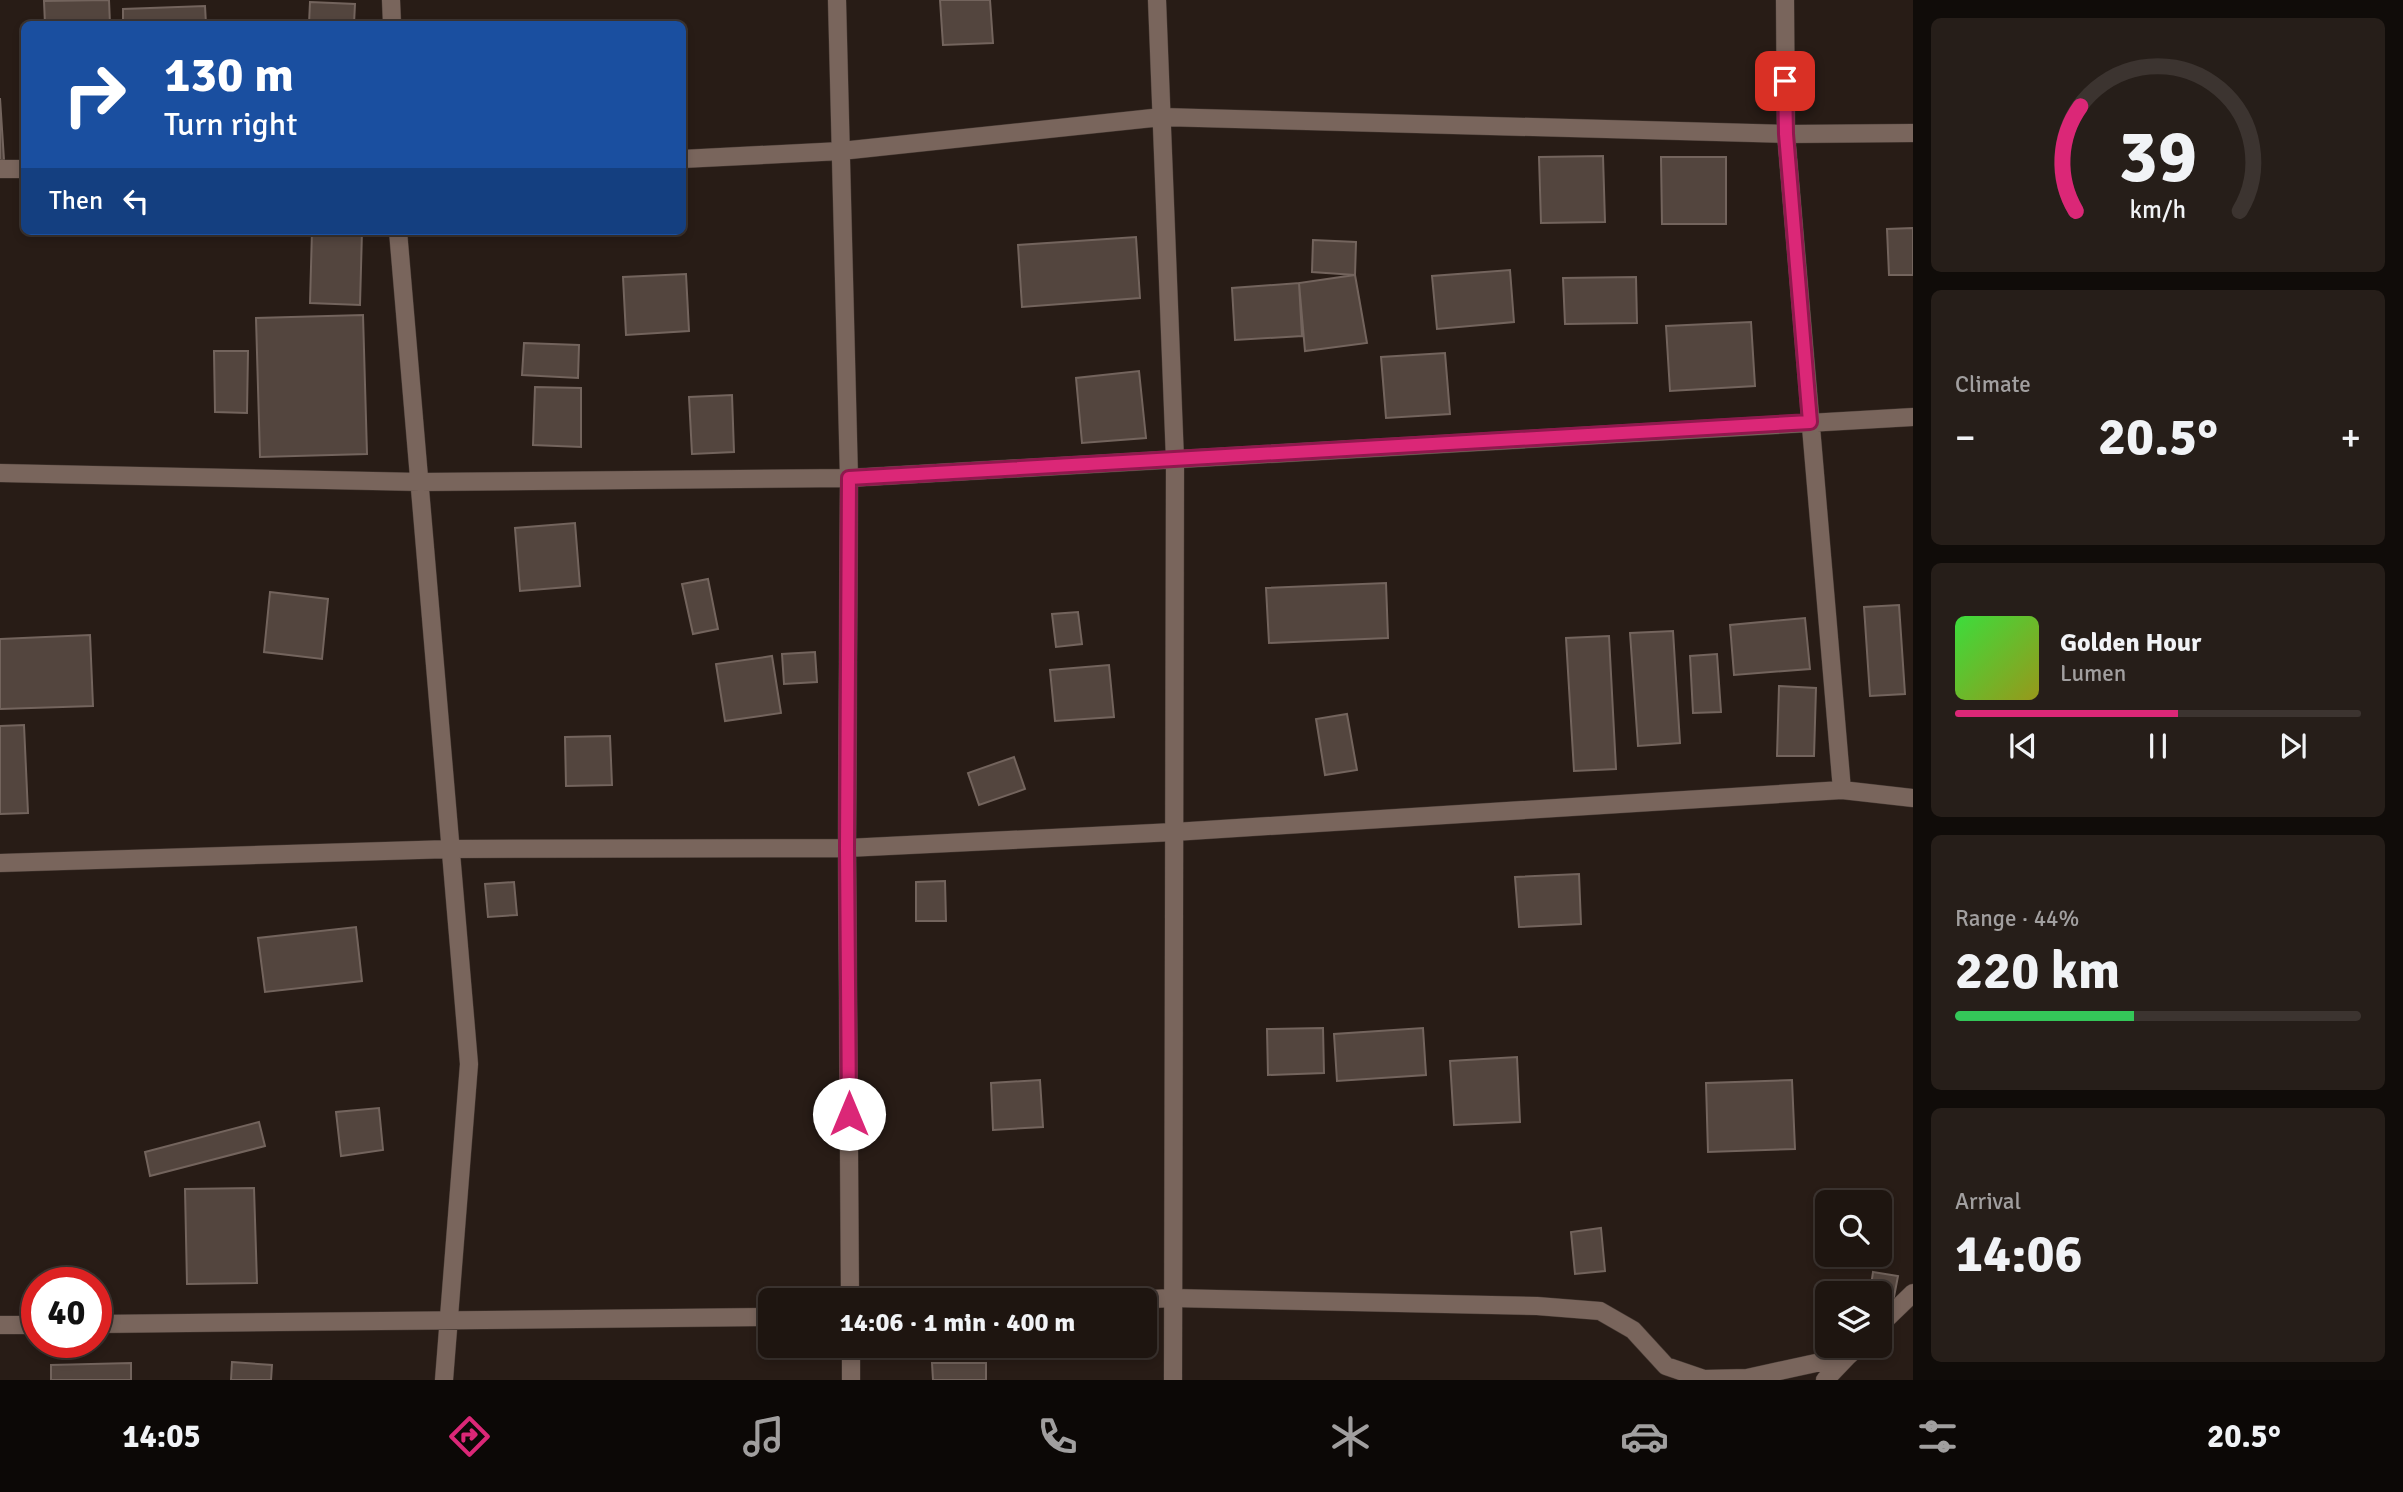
<!DOCTYPE html>
<html lang="en">
<head>
<meta charset="utf-8">
<style>
  body { margin:0; font-family:Signika,sans-serif; background:#261e19; color:#f1f3f6; height:100vh; display:flex; flex-direction:column; font-size:26px; white-space:nowrap }
  * { box-sizing:border-box; margin:0 }
  p { font-size:23px; color:#a19f9f }
  .icon { flex:none; width:38px; height:38px; fill:none; stroke:currentColor; stroke-width:2; stroke-linecap:round; stroke-linejoin:round }
  .map { position:relative; flex:1; overflow:hidden }
  .drawer { display:flex; flex-direction:column; gap:18px; padding:18px; background:#100c09; width:490px }
  .drawer>* { flex:none }
  .guide { position:absolute; left:21px; top:21px; width:665px; height:214px; border-radius:10px; box-shadow:0 4px 10px #0003,0 0 0 2px #3c3430; background:#1a4fa0; color:#fff; overflow:hidden }
  .buttons { position:absolute; left:1815px; top:1190px; display:grid; gap:14px }
  .buttons a { display:grid; place-items:center; width:77px; height:77px; border-radius:10px; background:#1e1510; box-shadow:0 4px 10px #0003,0 0 0 2px #3c3430; font-size:35px }
  .speed { position:absolute; left:21px; top:1267px; display:flex; gap:14px; font-size:35px; font-weight:700; text-align:center }
  .speed>* { display:grid; place-content:center; width:91px; height:91px; border-radius:50%; background:#1e1510; box-shadow:0 4px 10px #0003,0 0 0 2px #3c3430; line-height:1 }
  .speed .limit { border:10px solid #d22; background:#fff; color:#111 }
  .pin { position:absolute; display:grid; place-items:center; width:60px; height:60px; color:#fff; margin:-30px; border-radius:14px; box-shadow:0 4px 10px #0006 }
  .me { position:absolute; width:77px; margin:-38px; rotate:0deg; stroke-linejoin:round; filter:drop-shadow(0 0 5px #0008) }
  .turn { display:flex; align-items:center; gap:24px; height:147px; padding:0 28px; font-size:32px }
  .turn .icon { width:91px; height:91px; stroke-width:2.5 }
  .turn b { display:block; font-size:49px; line-height:60px }
  .then { display:flex; align-items:center; height:66px; padding:0 28px; background:#0003; gap:14px; font-size:26px }
  .big { font-size:52px; font-weight:700; line-height:1.1 }
  .drawer .card { flex:1; display:flex; flex-direction:column; justify-content:center; gap:10px; min-width:0; padding:0 24px; border-radius:10px; background:#261e19 }
  .drawer .dial { align-items:center; gap:0 }
  .dial svg { height:182px; overflow:visible; fill:none; stroke:#3c3430; stroke-width:7; stroke-linecap:round; text-anchor:middle }
  .dial text { fill:#f1f3f6; stroke:none }
  .song { display:flex; align-items:center; gap:21px }
  .cover { width:84px; height:84px; border-radius:10px; background:linear-gradient(135deg,hsl(120 70% 55%),hsl(60 70% 35%)) }
  .played { height:7px; border-radius:4px; background:linear-gradient(90deg,#db2777 55%,#3c3430 55%) }
  .keys { display:flex; justify-content:space-around; direction:ltr }
  .heat { display:flex; justify-content:space-between; align-items:center; font-size:38px; direction:ltr }
  .charge { height:10px; border-radius:5px; background:linear-gradient(90deg,#34c759 44%,#3c3430 0) }
  .trip { position:absolute; left:758px; top:1288px; width:399px; height:70px; border-radius:10px; background:#1e1510; box-shadow:0 4px 10px #0003,0 0 0 2px #3c3430; font-weight:700; line-height:70px; text-align:center }
  .tab-bar { display:flex; height:112px; justify-content:space-around; align-items:center; background:#0c0806; color:#a19f9f }
  .tab-bar .icon { width:49px; height:49px }
  .tab-bar .on { color:#db2777 }
  .tab-bar b { font-size:32px; color:#f1f3f6 }
  main { display:flex; flex:1; min-height:0 }
  .map>svg:first-child { display:block }
  .building { fill:#53453e; stroke:#73645d; stroke-width:2 }
  .lines { fill:none; stroke-linecap:round; stroke-linejoin:round }
  .minor-casing { stroke:#443832; stroke-width:19 }
  .minor { stroke:#79655c; stroke-width:18 }
  .route-casing { stroke:#8e194d; stroke-width:18 }
  .route { stroke:#db2777; stroke-width:12 }
</style>
</head>
<body>
<main>
<div class="map">
<svg width="1913" height="1380" viewBox="0 0 1913 1380">
  <rect width="100%" height="100%" fill="#281c16"/>
  <path class="building" d="M109,0L110,24H45L44,1Z
    M940,0H990L993,43L943,45Z
    M310,2L355,4L354,24H309Z
    M205,6L206,24H123V9Z
    M0,98L4,160H0Z
    M1603,156L1605,222L1541,223L1539,157Z
    M1661,157H1726V224H1662Z
    M1913,228V275H1889L1887,229Z
    M312,231H362L360,305L310,303Z
    M1136,237L1140,298L1022,307L1018,245Z
    M1313,240L1356,242L1355,275L1312,272Z
    M1510,270L1514,322L1437,329L1432,276Z
    M686,274L689,331L626,335L623,277Z
    M1355,275L1367,343L1305,351L1299,283Z
    M1636,277L1637,323L1565,324L1563,278Z
    M1299,283L1302,336L1235,340L1232,288Z
    M363,315L367,454L260,457L256,318Z
    M1751,322L1755,386L1670,391L1666,326Z
    M524,343L579,345L578,378L522,375Z
    M214,351H248L247,413L215,412Z
    M1445,353L1450,414L1386,418L1381,357Z
    M1139,371L1146,438L1082,443L1076,378Z
    M535,387L581,388V447L533,445Z
    M732,395L734,452L692,454L689,397Z
    M575,523L580,586L520,591L515,528Z
    M708,579L718,629L693,634L682,584Z
    M1386,583L1388,638L1269,643L1266,588Z
    M270,592L328,599L322,659L264,652Z
    M1899,605L1905,694L1870,696L1864,607Z
    M1078,612L1082,644L1056,647L1052,614Z
    M1805,618L1810,669L1734,675L1730,625Z
    M1673,631L1680,743L1638,746L1630,633Z
    M90,635L93,706L0,709V639Z
    M1609,636L1616,769L1574,771L1566,638Z
    M815,652L817,682L784,684L782,654Z
    M1717,654L1721,712L1693,713L1690,656Z
    M772,656L781,713L725,721L716,664Z
    M1109,665L1114,717L1055,721L1050,670Z
    M1779,686L1816,688L1814,756H1777Z
    M1347,714L1357,770L1325,775L1316,719Z
    M24,725L28,813L0,814V726Z
    M610,736L612,785L566,786L565,737Z
    M1014,757L1025,789L979,805L968,773Z
    M1579,874L1581,924L1519,927L1515,877Z
    M945,881L946,921H916V882Z
    M514,882L517,915L488,917L485,884Z
    M356,927L362,981L265,992L258,938Z
    M1323,1028L1324,1073L1268,1075L1267,1029Z
    M1423,1028L1426,1075L1337,1081L1334,1034Z
    M1517,1057L1520,1122L1454,1125L1450,1061Z
    M1040,1080L1043,1127L993,1130L991,1083Z
    M1792,1080L1795,1149L1708,1152L1706,1083Z
    M379,1108L383,1150L341,1156L336,1112Z
    M259,1122L265,1146L150,1176L145,1152Z
    M254,1188L257,1283L187,1284L185,1189Z
    M1601,1228L1605,1271L1575,1274L1571,1232Z
    M1873,1272L1898,1276L1893,1302L1880,1300V1293H1870Z
    M232,1362L272,1365L271,1380H231Z
    M131,1363V1380H51V1365Z
    M932,1363H986V1380H933Z"/>
  <g class="lines">
    <defs>
      <path id="minor" d="M391,0L392,24
        M837,0L849,478L847,848L850,1300
        M1157,0L1175,460L1173,1380
        M1785,0L1786,134L1842,790
        M682,159L841,151L1162,117L1786,134L1913,133
        M0,169H24
        M398,231L469,1064L444,1380
        M0,473L420,482L849,478L1913,417
        M0,863L451,849L847,848L1174,832L1842,790L1913,798
        M1131,1300L1173,1298L1537,1306L1600,1311L1633,1330L1666,1366L1704,1379L1747,1378L1848,1356L1859,1346
        M96,1324L770,1317
        M0,1325H37
        M1880,1325L1913,1293
        M851,1346V1380
        M1825,1380L1848,1356"/>
    </defs>
    <use href="#minor" class="minor-casing"/>
    <use href="#minor" class="minor"/>
  </g>
  <g class="lines">
    <defs>
      <path id="route" d="M849,1114L847,848L849,478L1810,422L1786,134L1785,81"/>
    </defs>
    <use href="#route" class="route-casing"/>
    <use href="#route" class="route"/>
  </g>
</svg>
<div class="buttons">
<a><svg class="icon" aria-label="search" viewBox="0 0 24 24"><circle cx="10" cy="10" r="6"/><path d="M15 15l6 6"/></svg></a>
<a><svg class="icon" aria-label="layers" viewBox="0 0 24 24"><path d="M12 4l9 5-9 5-9-5zM3 14l9 5 9-5"/></svg></a>
</div>
<div class="speed"><div class="limit">40</div></div>
<div class="pin" style="left:1785px;top:81px;background:#d93025"><svg class="icon" aria-label="arrive" viewBox="0 0 24 24"><path d="M6 21V4h12l-3 4 3 4H6"/></svg></div>
<svg class="me" style="left:849px;top:1114px" viewBox="-20 -20 40 40"><circle r="19" fill="#fff"/><path d="M0-13L10 11 0 6-10 11z" fill="#db2777"/></svg>
<div class="trip">14:06 · 1 min · 400 m</div>
<div class="guide">
<div class="turn"><svg class="icon" aria-label="right" viewBox="0 0 24 24"><path d="M7 20v-9h11M14 6l5 5-5 5"/></svg><div><b>130 m</b>Turn right</div></div>
<div class="then">Then<svg class="icon" aria-label="left" viewBox="0 0 24 24"><path d="M17 20v-9H6M10 6l-5 5 5 5"/></svg></div>
</div>
</div>
<section class="drawer">
<div class="card dial"><svg viewBox="0 0 100 80">
<path d="M14 69A42 42 0 1 1 86 69"/>
<path d="M14 69A42 42 0 0 1 16 23" stroke="#db2777"/>
<text x="50" y="56" font-size="32" font-weight="700">39</text>
<text x="50" y="72" font-size="11">km/h</text>
</svg></div>
<div class="card"><p>Climate</p>
<div class="heat"><a>−</a><b class="big">20.5°</b><a>+</a></div>
</div>
<div class="card">
<div class="song"><i class="cover"></i><div><b>Golden Hour</b><p>Lumen</p></div></div>
<div class="played"></div>
<div class="keys"><svg class="icon" aria-label="previous" viewBox="0 0 24 24"><path d="M18 5L8 12l10 7zM5 5v14"/></svg><svg class="icon" aria-label="pause" viewBox="0 0 24 24"><path d="M8 5v14M16 5v14"/></svg><svg class="icon" aria-label="next" viewBox="0 0 24 24"><path d="M6 5l10 7-10 7zM19 5v14"/></svg></div>
</div>
<div class="card"><p>Range · 44%</p><b class="big">220 km</b><div class="charge"></div></div>
<div class="card"><p>Arrival</p><b class="big">14:06</b></div>
</section>
</main>
<nav class="tab-bar">
<b>14:05</b>
<svg class="icon on" aria-label="directions" viewBox="0 0 24 24"><path d="M12 3l9 9-9 9-9-9zM9 14v-3h6M13 9l2 2-2 2"/></svg>
<svg class="icon" aria-label="music" viewBox="0 0 24 24"><path d="M9 18V5l10-2v13"/><circle cx="6" cy="18" r="3"/><circle cx="16" cy="16" r="3"/></svg>
<svg class="icon" aria-label="phone" viewBox="0 0 24 24"><path d="M5 4h4l2 5-3 2q2 4 5 5l2-3 5 2v4C11 20 4 13 5 4z"/></svg>
<svg class="icon" aria-label="climate" viewBox="0 0 24 24"><path d="M12 3v18M4 7l16 10M4 17L20 7"/></svg>
<svg class="icon" aria-label="car" viewBox="0 0 24 24"><path d="M5 17H2v-5l4-1 3-4h7l3 4 3 1v5h-3M9 17h6M6 11h13"/><circle cx="7" cy="17" r="2"/><circle cx="17" cy="17" r="2"/></svg>
<svg class="icon" aria-label="filters" viewBox="0 0 24 24"><path d="M4 7h16M4 17h16"/><circle cx="9" cy="7" r="2"/><circle cx="15" cy="17" r="2"/></svg>
<b>20.5°</b>
</nav>
</body>
</html>
